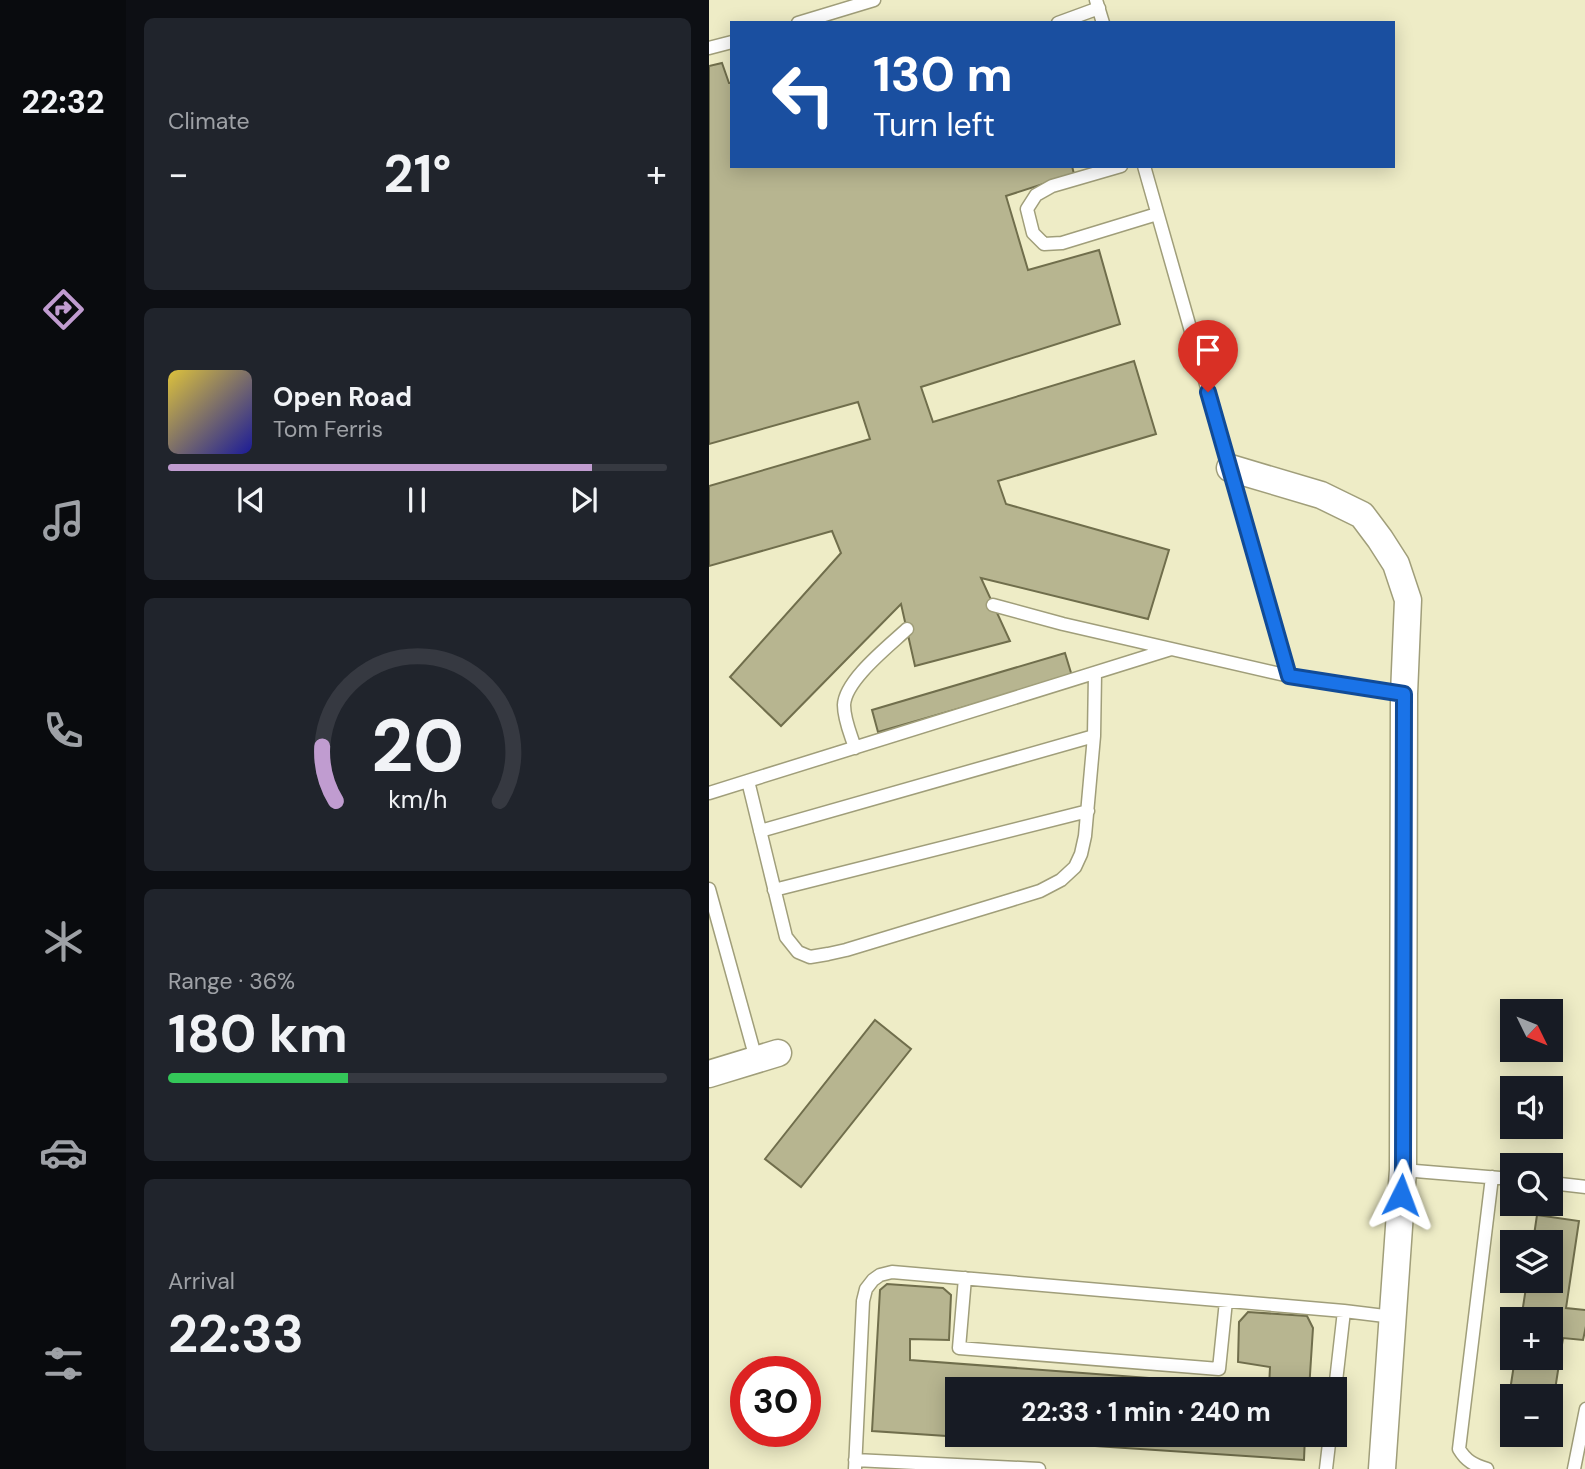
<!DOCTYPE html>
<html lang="en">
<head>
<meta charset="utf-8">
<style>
  body { margin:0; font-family:"DM Sans",sans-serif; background:#20242c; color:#f1f3f6; height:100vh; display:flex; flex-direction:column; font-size:26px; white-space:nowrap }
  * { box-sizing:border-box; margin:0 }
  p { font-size:23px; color:#9ea1a6 }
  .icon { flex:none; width:38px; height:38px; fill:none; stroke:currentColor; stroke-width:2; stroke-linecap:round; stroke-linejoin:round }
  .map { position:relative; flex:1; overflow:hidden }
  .drawer { display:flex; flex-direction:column; gap:18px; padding:18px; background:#0d0f14; width:583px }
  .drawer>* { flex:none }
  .banner { position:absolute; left:21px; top:21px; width:665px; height:147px; border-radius:0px; box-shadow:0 4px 18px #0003; background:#1a4fa0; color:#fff; overflow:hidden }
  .needle { width:46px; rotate:133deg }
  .tools { position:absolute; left:791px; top:999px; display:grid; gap:14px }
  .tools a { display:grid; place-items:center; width:63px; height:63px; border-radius:0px; background:#171b24; box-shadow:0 4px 18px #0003; font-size:35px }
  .speed { position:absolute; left:21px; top:1356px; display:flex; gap:14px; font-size:35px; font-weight:700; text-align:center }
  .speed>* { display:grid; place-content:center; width:91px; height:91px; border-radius:50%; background:#171b24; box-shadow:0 4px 18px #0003; line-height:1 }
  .speed .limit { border:10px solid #d22; background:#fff; color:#111 }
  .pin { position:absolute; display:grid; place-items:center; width:60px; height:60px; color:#fff; margin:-72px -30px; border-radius:50% 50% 50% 0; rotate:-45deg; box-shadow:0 0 7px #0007 }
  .pin .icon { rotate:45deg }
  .me { position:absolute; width:77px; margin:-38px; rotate:3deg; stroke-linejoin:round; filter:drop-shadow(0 0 5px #0008) }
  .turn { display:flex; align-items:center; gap:24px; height:147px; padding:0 28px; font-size:32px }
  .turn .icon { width:91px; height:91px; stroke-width:2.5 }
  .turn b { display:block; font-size:49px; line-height:60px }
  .big { font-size:52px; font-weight:700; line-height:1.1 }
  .drawer .card { flex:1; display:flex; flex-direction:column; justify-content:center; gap:10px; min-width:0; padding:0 24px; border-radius:10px; background:#20242c }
  .drawer .dial { align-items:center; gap:0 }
  .dial svg { height:182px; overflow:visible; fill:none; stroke:#363941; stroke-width:7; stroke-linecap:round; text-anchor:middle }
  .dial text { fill:#f1f3f6; stroke:none }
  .song { display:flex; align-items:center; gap:21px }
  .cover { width:84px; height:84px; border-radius:10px; background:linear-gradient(135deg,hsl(50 70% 55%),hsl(240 70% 35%)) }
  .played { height:7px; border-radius:4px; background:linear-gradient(90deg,#c09cd0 85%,#363941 85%) }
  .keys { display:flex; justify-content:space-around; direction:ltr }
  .heat { display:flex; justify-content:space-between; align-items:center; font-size:38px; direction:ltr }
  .charge { height:10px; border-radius:5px; background:linear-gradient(90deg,#34c759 36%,#363941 0) }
  .trip { position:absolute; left:236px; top:1377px; width:402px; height:70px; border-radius:0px; background:#171b24; box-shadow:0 4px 18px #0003; font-weight:700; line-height:70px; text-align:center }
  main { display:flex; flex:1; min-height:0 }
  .menu { display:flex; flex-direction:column; width:126px; justify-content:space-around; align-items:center; background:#090b0e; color:#9ea1a6 }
  .menu .icon { width:49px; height:49px }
  .menu .current { color:#c09cd0 }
  .menu b { font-size:32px; color:#f1f3f6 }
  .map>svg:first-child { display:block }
  .building { fill:#b7b590; stroke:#706e4c; stroke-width:2 }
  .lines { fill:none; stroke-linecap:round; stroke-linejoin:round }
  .lane-casing { stroke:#a09e7a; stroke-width:15 }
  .street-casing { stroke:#a09e7a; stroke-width:29 }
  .lane { stroke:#fff; stroke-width:12 }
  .street { stroke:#fff; stroke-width:26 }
  .route-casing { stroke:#114b97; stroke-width:18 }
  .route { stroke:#1a73e8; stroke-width:12 }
</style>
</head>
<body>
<main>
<nav class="menu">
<b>22:32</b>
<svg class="icon current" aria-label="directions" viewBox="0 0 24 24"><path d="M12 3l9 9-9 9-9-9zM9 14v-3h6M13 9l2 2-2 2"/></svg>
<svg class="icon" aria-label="music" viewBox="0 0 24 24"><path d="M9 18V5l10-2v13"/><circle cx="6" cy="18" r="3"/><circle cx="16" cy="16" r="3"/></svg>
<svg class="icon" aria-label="phone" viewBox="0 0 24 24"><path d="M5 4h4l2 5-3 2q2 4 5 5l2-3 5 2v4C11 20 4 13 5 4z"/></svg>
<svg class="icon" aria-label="climate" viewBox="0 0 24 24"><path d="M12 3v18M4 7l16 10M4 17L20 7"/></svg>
<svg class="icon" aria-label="car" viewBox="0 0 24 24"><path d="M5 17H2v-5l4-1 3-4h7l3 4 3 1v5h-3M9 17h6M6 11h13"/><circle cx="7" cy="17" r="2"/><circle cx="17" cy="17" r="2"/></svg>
<svg class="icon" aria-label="filters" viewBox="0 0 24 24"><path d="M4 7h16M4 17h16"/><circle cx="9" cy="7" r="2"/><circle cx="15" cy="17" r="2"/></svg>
</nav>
<section class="drawer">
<div class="card"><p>Climate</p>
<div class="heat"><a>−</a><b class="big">21°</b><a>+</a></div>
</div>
<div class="card">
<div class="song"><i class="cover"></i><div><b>Open Road</b><p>Tom Ferris</p></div></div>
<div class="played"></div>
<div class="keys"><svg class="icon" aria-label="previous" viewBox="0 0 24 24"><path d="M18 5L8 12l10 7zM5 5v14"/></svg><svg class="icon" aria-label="pause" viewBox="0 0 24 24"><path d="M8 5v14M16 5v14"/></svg><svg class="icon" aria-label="next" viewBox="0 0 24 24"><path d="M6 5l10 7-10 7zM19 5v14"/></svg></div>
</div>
<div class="card dial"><svg viewBox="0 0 100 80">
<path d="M14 69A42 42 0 1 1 86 69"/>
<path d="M14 69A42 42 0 0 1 8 45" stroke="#c09cd0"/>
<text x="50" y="56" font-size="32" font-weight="700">20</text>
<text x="50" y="72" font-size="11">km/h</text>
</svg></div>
<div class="card"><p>Range · 36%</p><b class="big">180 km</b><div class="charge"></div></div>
<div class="card"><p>Arrival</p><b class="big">22:33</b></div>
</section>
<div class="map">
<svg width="877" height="1469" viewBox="0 0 877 1469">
  <rect width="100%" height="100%" fill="#eeecc6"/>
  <path class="building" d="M13,63L20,83H23V166H363L365,174L297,196L319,270L390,250L411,324L212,387L224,422L425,361L447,434L289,481L297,504L460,550L439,619L272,578L301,641L206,666L192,604L72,726L21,677L132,553L123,531L0,566V486L161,439L149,402L0,444V66Z
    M356,653L363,676L169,732L163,710Z
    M166,1020L202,1049L92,1187L56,1159Z
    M828,1215L870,1221L857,1308L877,1310V1326L874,1340L854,1338L842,1416V1396H803V1411L798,1410L806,1358H842V1320H812L818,1281H842V1242H824Z
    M178,1284L234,1288L242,1295L240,1340L201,1339V1360L560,1387L561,1367L529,1362L530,1322L539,1312L598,1316L604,1328L600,1390H248V1435H596L595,1460L163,1431L171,1290Z"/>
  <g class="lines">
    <defs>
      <path id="lane" d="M387,0L394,23
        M89,23L165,0
        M349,23L390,8
        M0,48L23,42
        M412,166L343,186L327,195L318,209L324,233L335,244L353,243L448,214
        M435,166L580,676
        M284,605L354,624L580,676L695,694
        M146,748C142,735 135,720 135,705C136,680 180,646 198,629
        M39,781L77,937L89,952L101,957L119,954L137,950L302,900L331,891L352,880L366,867L372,854L376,836L385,736L386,674
        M0,793L462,649
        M51,831L385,736
        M0,889L47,1059
        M65,890L379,811
        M694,1170L803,1179
        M842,1183L877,1187
        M256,1278L250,1348L510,1369L517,1301
        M626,1390L635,1311
        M146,1460L330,1469
        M146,1469L154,1301L157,1289L164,1280L171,1275L183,1272L635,1311L684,1317
        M617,1469L621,1435
        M778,1469C765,1465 757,1461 750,1449L783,1177
        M865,1469L877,1409"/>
      <path id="street" d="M521,468L612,495L653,515L671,539L687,564L699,600L695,694L694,1170L673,1469
        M0,1074L69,1053"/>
    </defs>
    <use href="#lane" class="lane-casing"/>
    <use href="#street" class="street-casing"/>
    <use href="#lane" class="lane"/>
    <use href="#street" class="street"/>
  </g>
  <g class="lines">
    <defs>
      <path id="route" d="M499,392L580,676L695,694L694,1170L692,1195"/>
    </defs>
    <use href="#route" class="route-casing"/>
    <use href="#route" class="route"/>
  </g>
</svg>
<div class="tools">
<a><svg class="needle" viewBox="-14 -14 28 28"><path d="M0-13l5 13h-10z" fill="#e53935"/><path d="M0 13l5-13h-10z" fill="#9ea1a6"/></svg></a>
<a><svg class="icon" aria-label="sound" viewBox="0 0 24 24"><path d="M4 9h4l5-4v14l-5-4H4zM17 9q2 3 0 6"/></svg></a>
<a><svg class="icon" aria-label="search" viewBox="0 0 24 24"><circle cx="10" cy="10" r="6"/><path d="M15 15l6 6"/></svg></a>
<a><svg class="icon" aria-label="layers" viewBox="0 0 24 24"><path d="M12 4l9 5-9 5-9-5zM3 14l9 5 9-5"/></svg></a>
<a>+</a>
<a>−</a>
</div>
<div class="speed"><div class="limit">30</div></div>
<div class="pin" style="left:499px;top:392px;background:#d93025"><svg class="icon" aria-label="arrive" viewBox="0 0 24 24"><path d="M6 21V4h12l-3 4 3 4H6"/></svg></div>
<svg class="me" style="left:692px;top:1195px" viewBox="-20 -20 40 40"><path d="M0-17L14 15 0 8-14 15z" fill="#1a73e8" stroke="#fff" stroke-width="4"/></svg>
<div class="trip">22:33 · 1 min · 240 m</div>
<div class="banner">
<div class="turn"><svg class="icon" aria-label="left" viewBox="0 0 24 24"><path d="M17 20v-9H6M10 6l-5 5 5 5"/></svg><div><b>130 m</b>Turn left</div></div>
</div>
</div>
</main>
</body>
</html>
